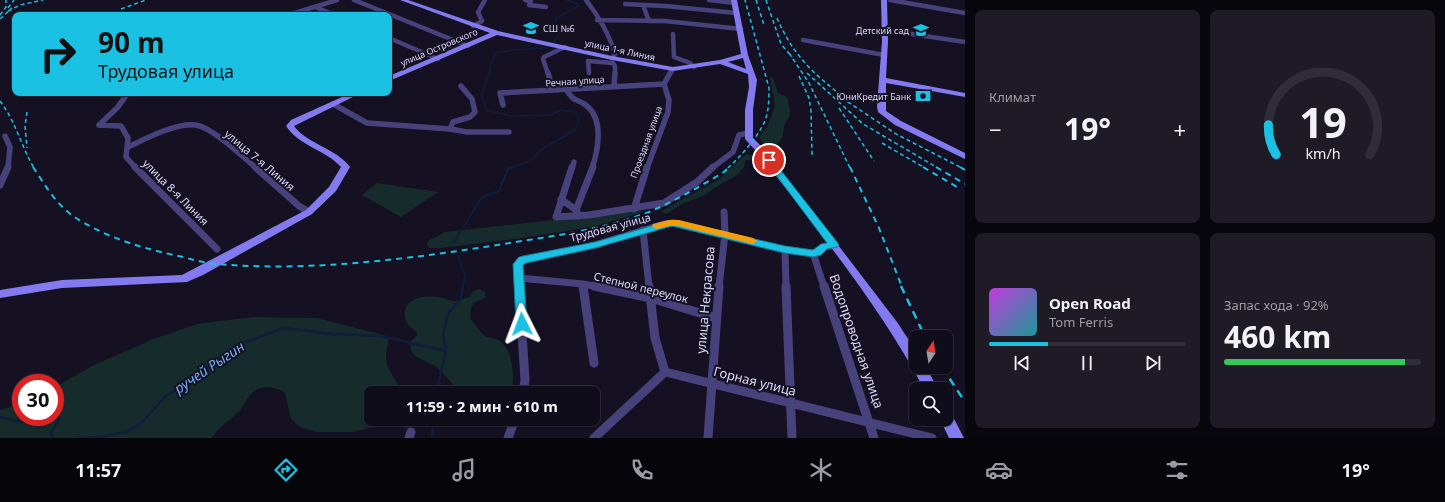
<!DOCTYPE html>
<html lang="ru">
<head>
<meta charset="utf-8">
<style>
  body { margin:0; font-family:"Noto Sans",sans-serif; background:#1e1b27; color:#f1f3f6; height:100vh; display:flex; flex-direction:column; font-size:15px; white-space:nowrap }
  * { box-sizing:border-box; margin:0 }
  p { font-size:13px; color:#9c9ca2 }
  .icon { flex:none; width:22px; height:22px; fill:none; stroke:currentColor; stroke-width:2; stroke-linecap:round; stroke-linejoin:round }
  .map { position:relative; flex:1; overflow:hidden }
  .drawer { display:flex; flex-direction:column; gap:10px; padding:10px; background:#09070e; width:480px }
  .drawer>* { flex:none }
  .top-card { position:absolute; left:12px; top:12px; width:380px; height:84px; border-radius:8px; box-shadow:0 1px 3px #0004,0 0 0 1px #302d39; background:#1bc1e3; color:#111; overflow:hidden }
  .needle { width:26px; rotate:12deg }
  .fabs { position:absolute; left:909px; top:330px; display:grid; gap:8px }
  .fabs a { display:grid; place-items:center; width:44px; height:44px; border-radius:8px; background:#100d1a; box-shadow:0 1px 3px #0004,0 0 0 1px #302d39; font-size:20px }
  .speed { position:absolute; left:12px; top:374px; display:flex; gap:8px; font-size:20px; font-weight:700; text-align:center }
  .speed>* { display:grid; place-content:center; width:52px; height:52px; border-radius:50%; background:#100d1a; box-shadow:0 1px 3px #0004,0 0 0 1px #302d39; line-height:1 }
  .speed .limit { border:6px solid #d22; background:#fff; color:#111 }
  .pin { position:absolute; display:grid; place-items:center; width:34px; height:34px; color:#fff; margin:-17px; border:2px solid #fff; border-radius:50%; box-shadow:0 1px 4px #0007 }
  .me { position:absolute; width:44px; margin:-22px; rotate:357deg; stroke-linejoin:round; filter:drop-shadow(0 0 3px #0008) }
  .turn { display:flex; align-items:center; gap:14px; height:84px; padding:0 20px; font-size:18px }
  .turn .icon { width:52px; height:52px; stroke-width:2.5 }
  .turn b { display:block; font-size:28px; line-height:34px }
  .big { font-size:30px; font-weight:700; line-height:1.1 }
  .drawer .widget { flex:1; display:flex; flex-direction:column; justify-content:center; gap:6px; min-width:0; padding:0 14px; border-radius:8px; background:#1e1b27 }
  .drawer .dial { align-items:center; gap:0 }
  .dial svg { height:104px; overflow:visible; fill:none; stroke:#302d39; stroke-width:7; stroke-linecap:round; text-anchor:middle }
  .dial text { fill:#f1f3f6; stroke:none }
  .song { display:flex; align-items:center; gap:12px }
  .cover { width:48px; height:48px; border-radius:6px; background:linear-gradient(135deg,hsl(290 70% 55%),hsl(180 70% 35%)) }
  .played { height:4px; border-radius:2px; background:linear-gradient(90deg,#1bc1e3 30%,#302d39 30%) }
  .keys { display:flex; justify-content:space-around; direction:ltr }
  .heat { display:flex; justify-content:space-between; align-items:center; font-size:22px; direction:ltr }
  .charge { height:6px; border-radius:3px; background:linear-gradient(90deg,#34c759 92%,#302d39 0) }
  .drawer .tiles { flex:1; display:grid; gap:10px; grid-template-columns:repeat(2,1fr) }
  .trip { position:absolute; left:364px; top:386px; width:236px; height:40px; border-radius:8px; background:#100d1a; box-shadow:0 1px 3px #0004,0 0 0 1px #302d39; font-weight:700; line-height:40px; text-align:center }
  .tabs { display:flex; height:64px; justify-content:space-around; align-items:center; background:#06050a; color:#9c9ca2 }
  .tabs .icon { width:28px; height:28px }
  .tabs .selected { color:#1bc1e3 }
  .tabs b { font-size:18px; color:#f1f3f6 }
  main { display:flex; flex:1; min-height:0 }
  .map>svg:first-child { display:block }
  .green { fill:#152b2c }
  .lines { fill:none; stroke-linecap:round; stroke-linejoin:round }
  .stream-far2 { stroke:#101d3d; stroke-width:1.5 }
  .stream-far1 { stroke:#101d3d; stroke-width:2 }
  .stream { stroke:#101d3d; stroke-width:2.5 }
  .street-far3 { stroke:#48427c; stroke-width:4.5 }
  .street-far2 { stroke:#48427c; stroke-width:5.5 }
  .street-far1 { stroke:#48427c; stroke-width:7 }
  .street { stroke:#48427c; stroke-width:9 }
  .secondary { fill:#847aef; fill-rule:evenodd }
  .rail-far2 { stroke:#1bc1e3; stroke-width:1.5; stroke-dasharray:4 3; stroke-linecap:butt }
  .rail-far1 { stroke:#1bc1e3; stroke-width:2; stroke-dasharray:6 5; stroke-linecap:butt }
  .rail { stroke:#1bc1e3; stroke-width:2.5; stroke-dasharray:8 6; stroke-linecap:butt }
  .route { fill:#1bc1e3; stroke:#127d94 }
  .slow { fill:#f59e0b }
  .labels { text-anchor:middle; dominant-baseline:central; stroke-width:4; stroke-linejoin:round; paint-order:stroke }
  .far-poi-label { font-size:9px; fill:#ded8fa; stroke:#151123; text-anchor:end }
  .far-street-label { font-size:9px; fill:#ded8fa; stroke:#151123 }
  .street-label { font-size:11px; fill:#ded8fa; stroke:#151123 }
  .near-street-label { font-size:13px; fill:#ded8fa; stroke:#151123 }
  .near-water-label { font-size:14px; font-style:italic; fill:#72acee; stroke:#151123 }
</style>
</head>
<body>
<main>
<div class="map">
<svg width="965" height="438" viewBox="0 0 965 438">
  <rect width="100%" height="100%" fill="#151123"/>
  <path class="green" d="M770,77L773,78L778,93L787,97L790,110L789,117L784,126L783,136L780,142L774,146L764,145L759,137L768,125L775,106Z
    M746,154L757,156L761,159L757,161L746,160L744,167L737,175L716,187L703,196L680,205L667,214L662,212L661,211L718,180Z
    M377,183L438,192L401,217L362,195Z
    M640,210L642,212L637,214L592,227L515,239L441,248H429L427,245L428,241L445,232Z
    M479,289L485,292V298L475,302L471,307L470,318C474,323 481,334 487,337C491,338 495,338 499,340C514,352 515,376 511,393C501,393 474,396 465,392C452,387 446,374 435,366C428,361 413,359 411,349C409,343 413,339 417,336V332C410,327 404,323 405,313C406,295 430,295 443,298C447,299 451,301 455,301C460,300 465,298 470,297L473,291Z
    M253,317L317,318L387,336L389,343C380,364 393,375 404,393H371V419H415L416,421L412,427L408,428L382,425L353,432H317L300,427L291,419L285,393C274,386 261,384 251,394C245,400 243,409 236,414C227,423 219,426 212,438H0V410L21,404V417H55V387L94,365L156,338L197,324Z"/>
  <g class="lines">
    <path class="stream-far2" d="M510,168L530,161L542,149L575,130L579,120L576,112L561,110L550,115L511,116L486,110L482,95L495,53L513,50L546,48L555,41L560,32L555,19L578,6V4L567,0"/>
    <path class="stream-far1" d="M454,242L482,197L499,191L508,169L513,167
      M458,256L465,275L463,287"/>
    <path class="stream" d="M436,393L446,351L443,335L448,313L461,299L463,286
      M0,417L20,422L42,417
      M52,438L51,433L59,419L55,414
      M80,438L101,437L126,432L142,422L165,397L244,343L283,328L333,334L380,336L446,351
      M432,438L433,419"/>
    <path class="street-far3" d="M354,0L468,46
      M525,0L531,1L529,5L546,7
      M586,0C598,15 610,36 615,54L612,58
      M709,0L735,3
      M890,0L965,13
      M625,4L665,6L736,13
      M643,5L649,21
      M315,7L335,15
      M288,15L337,0
      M597,20L665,21L741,29
      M473,26L482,21L478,12L485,0
      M885,30L965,42
      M673,34L674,57L690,63L694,67
      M389,38L438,59
      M803,40L884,55
      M589,73L588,61L613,63L615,66V74
      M548,74L543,59L544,57L565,47
      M670,74L673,69"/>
    <path class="street-far2" d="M548,73L553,90
      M614,86L615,73
      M566,89C574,103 577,98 587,106C604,120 598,151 592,168
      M333,104L367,123L450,129L467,132H509
      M503,105L500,93L664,84
      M99,125L121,126L128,138L126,157L136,168
      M99,125L117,108L128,93
      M450,129L453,122L470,117L475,112L472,99L461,86
      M5,136L10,147L8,168
      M128,147C145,139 177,122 196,125C213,128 242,156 256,168
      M572,168L574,162
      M647,168L668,112L669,100L664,84L670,73
      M712,168L733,152L739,135L748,133"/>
    <path class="street-far1" d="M135,167L217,249
      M255,167L299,206L309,212
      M572,167L556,217L589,215L664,203L697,182L713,167
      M0,185L8,167
      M561,199L576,210
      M634,209L647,167
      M579,216L576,210L593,167
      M643,230L649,287
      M785,250L786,287
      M813,253L824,287
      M519,278L583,284L599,287
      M583,284V287
      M519,287L518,268L520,261L595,245L664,224L674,223L785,250L813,253L818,252L824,247L834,245
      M719,287L725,234L724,212"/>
    <path class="street" d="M519,286L525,380L523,393
      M583,286L594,363
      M594,286L651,298L716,318
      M649,286L655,338L665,372
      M786,286L792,438
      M824,286L874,438
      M409,438L411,432
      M508,438L515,419
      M594,438L665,372L932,438
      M708,438L719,286"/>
    <path class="secondary" d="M400,0H408L498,31L612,56L673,67L720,60L741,54L731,0H737L748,55L757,80L753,110V138L766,151L897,322L916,351V367H926L938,389H924C881,308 819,231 761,157C756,150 750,145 745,139V110L749,87L748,74L720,64L673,71L612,60L497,35L389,81V76L490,33ZM743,58L746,69L728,62Z
      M881,0H887L888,41L886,78L965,93V97L886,83V111L901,121L965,153V159L895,125L878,112L877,106L882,41Z
      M351,93H361L294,126C307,144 336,148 350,167L336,191L312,214L203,275L187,282L62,288L0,298V290L62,280L182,275L306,210L329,187L341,167C326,150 299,146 286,126L291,120Z
      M946,411L951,413L964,438H949L940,419H946Z"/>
    <path class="rail-far2" d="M756,0L764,25
      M766,0L781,44L792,57
      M8,8L14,0
      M121,9L146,0
      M8,11L20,5L43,0
      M0,15L6,7V0
      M777,18C792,53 811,72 841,95
      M0,19L12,8
      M789,53L809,83L850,168
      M807,73L863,124L938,168
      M799,76L809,98L811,111L812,155
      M836,94L896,134L962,168
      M0,101C16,122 21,146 34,168
      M839,108L874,161
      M27,112L25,126L27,148
      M882,143L925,168
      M728,168C741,156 755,140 763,125C769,114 769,99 769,88L745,0"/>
    <path class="rail-far1" d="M33,167C45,185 57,206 76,218C109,239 145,249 183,257C194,260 205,263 216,264C312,272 409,259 504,244C552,236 602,230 649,212C675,201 699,187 724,172L729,167
      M850,167L879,228L902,287
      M923,167L957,187
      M936,167L965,184
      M960,167L965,170"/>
    <path class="rail" d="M901,286L925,337
      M942,367L965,402"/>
  </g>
  <path class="route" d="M769,158L772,159L837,242L839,245L837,247L827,249L821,255L813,257L785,253L672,226L595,248L526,263L523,265L527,324L526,327L522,328L518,327L516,324L513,264L519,257L523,256L595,242L672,220L785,246L813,250L821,244L827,243L765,160Z"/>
  <path class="slow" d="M669,220H679L753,238L757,241L753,244L679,226H669L656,229L652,226L653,224Z"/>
  <defs>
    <symbol id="school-bare" viewBox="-9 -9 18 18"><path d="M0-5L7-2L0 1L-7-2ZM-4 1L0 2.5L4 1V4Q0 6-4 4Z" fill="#1bc1e3" stroke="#151123" stroke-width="2.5" paint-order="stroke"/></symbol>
    <symbol id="bank-bare" viewBox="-9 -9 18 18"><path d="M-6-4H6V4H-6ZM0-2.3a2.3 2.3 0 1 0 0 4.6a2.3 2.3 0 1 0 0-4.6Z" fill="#1bc1e3" stroke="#151123" stroke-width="2.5" paint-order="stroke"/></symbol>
  </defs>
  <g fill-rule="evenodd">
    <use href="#school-bare" x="520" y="17" width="22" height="22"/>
    <use href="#school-bare" x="910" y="19" width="22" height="22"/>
    <use href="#bank-bare" x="912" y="85" width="22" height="22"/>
  </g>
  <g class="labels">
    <g class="far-poi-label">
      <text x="543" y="28" text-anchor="start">СШ №6</text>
      <text x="909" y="30">Детский сад</text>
      <text x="911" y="96">ЮниКредит Банк</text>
    </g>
    <g class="far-street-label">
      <text transform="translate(439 47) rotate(-23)">улица Островского</text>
      <text transform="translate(620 50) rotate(12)">улица 1-я Линия</text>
      <text transform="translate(575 81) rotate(-4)">Речная улица</text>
      <text transform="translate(646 142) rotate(-70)">Проездная улица</text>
    </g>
    <g class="street-label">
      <text transform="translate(260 160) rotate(40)">улица 7-я Линия</text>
      <text transform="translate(176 192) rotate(45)">улица 8-я Линия</text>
      <text transform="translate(610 227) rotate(-15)">Трудовая улица</text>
      <text transform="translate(641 287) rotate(14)">Степной переулок</text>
    </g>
    <g class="near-street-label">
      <text transform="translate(705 300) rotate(-85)">улица Некрасова</text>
      <text transform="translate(857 341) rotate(71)">Водопроводная улица</text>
      <text transform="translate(755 381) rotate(14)">Горная улица</text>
    </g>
    <g class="near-water-label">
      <text transform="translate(209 367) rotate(-34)">ручей Рыгин</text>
    </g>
  </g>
</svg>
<div class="fabs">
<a><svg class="needle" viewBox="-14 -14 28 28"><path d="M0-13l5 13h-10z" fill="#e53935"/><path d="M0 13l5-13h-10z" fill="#9c9ca2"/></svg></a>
<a><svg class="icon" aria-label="search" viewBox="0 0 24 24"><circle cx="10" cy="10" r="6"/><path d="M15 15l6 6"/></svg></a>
</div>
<div class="speed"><div class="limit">30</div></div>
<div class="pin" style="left:769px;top:160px;background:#d93025"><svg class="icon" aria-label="arrive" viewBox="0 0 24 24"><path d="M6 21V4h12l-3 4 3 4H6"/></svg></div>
<svg class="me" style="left:522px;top:324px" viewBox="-20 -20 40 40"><path d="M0-17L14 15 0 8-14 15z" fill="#1bc1e3" stroke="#fff" stroke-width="4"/></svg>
<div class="trip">11:59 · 2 мин · 610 m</div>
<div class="top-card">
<div class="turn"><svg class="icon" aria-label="right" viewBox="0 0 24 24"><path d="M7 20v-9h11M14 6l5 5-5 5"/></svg><div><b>90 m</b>Трудовая улица</div></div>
</div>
</div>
<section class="drawer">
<div class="tiles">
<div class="widget"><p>Климат</p>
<div class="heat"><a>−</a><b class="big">19°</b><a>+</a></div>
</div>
<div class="widget dial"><svg viewBox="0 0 100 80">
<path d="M14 69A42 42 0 1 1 86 69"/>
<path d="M14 69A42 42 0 0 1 8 46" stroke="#1bc1e3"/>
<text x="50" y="56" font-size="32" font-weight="700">19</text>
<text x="50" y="72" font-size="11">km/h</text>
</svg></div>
<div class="widget">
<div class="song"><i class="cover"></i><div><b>Open Road</b><p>Tom Ferris</p></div></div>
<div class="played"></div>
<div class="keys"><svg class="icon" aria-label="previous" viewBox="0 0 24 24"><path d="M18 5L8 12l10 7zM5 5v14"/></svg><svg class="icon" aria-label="pause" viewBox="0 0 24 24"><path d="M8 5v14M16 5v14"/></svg><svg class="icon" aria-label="next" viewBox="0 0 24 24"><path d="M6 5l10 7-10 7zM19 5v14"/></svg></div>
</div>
<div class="widget"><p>Запас хода · 92%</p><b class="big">460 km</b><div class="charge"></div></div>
</div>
</section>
</main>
<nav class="tabs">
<b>11:57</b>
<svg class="icon selected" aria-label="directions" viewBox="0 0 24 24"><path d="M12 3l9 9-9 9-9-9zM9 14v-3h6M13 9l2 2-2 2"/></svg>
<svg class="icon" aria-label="music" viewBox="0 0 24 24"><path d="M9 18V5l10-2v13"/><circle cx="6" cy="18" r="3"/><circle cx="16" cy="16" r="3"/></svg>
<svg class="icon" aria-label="phone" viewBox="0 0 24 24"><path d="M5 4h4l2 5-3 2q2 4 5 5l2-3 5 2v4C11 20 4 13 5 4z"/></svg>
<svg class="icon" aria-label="climate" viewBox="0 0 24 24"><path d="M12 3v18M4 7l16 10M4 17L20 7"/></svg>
<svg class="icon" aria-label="car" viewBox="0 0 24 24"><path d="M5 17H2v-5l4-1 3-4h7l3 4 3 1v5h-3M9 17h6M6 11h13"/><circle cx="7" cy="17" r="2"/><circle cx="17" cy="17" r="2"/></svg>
<svg class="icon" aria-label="filters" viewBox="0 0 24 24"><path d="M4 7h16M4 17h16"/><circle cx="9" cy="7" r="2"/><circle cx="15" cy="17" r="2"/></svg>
<b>19°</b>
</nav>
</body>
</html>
